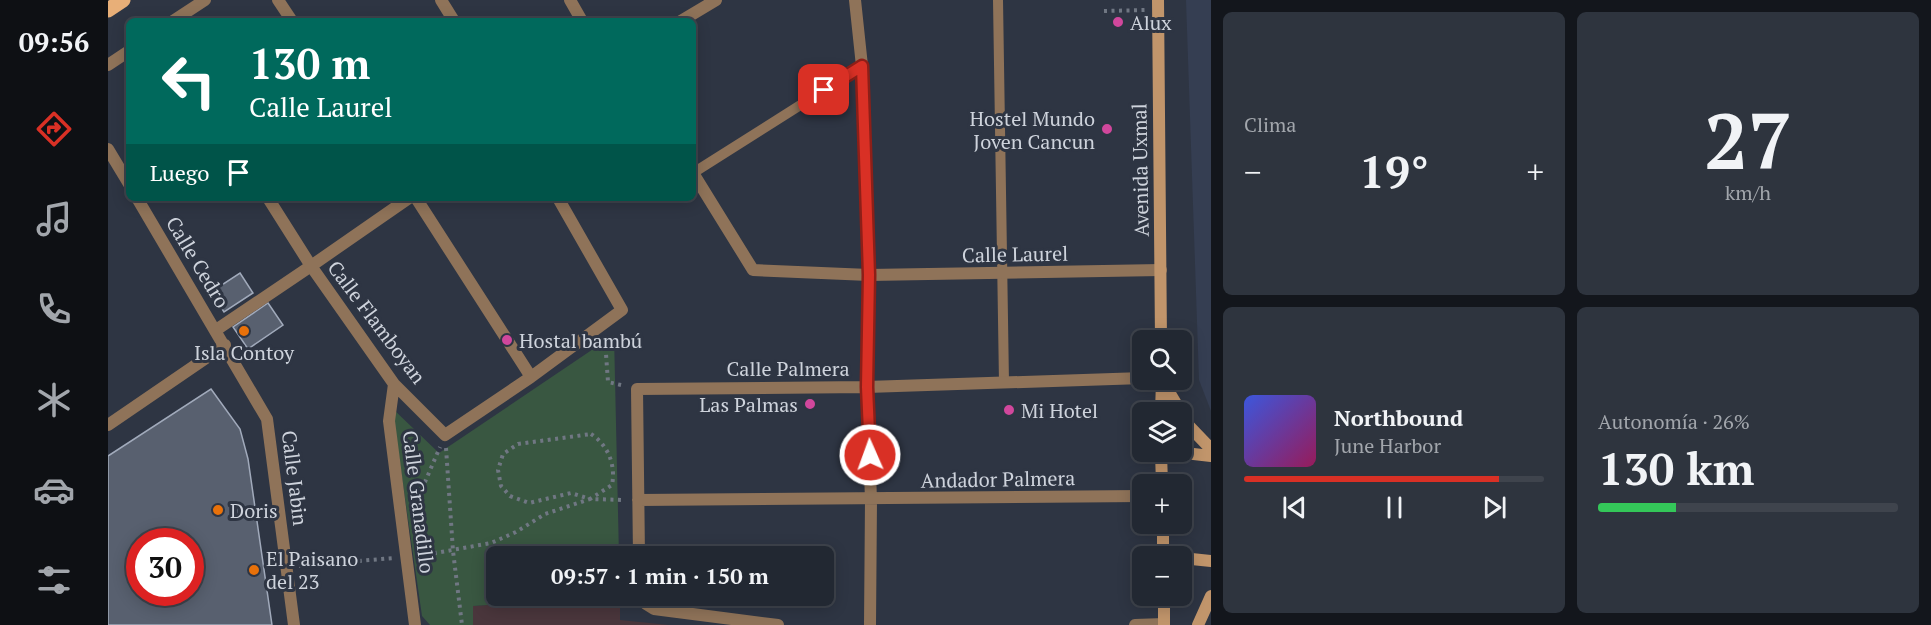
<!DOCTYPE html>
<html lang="es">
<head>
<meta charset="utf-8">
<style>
  body { margin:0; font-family:"PT Serif",serif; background:#2e343e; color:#f1f3f6; height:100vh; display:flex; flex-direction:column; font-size:22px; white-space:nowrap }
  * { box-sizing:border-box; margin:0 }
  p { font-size:20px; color:#a2a6ac }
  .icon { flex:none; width:33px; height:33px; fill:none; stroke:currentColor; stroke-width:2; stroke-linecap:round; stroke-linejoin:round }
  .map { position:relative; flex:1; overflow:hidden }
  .details { display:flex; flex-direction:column; gap:12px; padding:12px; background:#13161c; width:720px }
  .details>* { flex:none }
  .hud { position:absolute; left:18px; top:18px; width:570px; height:183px; border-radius:9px; box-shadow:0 3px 15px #0003,0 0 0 2px #3f444d; background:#00695c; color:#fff; overflow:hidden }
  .fabs { position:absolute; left:1024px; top:330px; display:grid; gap:12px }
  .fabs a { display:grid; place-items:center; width:60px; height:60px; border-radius:9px; background:#222832; box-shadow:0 3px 15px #0003,0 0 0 2px #3f444d; font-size:30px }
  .speed { position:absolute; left:18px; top:528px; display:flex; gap:12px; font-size:30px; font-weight:700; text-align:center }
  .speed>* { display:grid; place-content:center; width:78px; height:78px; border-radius:50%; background:#222832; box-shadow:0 3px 15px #0003,0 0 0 2px #3f444d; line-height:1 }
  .speed .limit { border:9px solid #d22; background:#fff; color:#111 }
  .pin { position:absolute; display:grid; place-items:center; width:51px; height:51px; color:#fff; margin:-26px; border-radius:12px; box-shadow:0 3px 9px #0006 }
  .me { position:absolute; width:66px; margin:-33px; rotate:358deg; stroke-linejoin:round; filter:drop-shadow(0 0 4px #0008) }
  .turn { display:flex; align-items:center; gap:21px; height:126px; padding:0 24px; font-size:27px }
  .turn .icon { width:78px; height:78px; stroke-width:2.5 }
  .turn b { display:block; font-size:42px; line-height:51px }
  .then { display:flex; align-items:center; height:57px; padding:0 24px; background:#0003; gap:12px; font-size:22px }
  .big { font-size:45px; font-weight:800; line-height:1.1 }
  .details .card { flex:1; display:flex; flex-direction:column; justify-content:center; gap:9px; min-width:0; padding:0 21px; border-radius:9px; background:#2e343e }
  .details .dial { align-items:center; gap:0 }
  .dial b { font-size:78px; line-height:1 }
  .song { display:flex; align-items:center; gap:18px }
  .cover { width:72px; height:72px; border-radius:9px; background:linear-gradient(135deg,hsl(230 70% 55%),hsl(330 70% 35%)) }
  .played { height:6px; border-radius:3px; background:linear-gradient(90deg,#d93025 85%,#3f444d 85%) }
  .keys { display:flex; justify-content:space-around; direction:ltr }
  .heat { display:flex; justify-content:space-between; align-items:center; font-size:33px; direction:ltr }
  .charge { height:9px; border-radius:4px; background:linear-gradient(90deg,#34c759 26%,#3f444d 0) }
  .details .tiles { flex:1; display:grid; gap:12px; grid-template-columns:repeat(2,1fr) }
  .trip { position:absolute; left:378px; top:546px; width:348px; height:60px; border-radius:9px; background:#222832; box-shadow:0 3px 15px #0003,0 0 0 2px #3f444d; font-weight:800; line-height:60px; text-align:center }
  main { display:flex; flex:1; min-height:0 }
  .menu { display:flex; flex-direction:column; width:108px; justify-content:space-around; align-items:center; background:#0e1014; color:#a2a6ac }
  .menu .icon { width:42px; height:42px }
  .menu .active { color:#d93025 }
  .menu b { font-size:27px; color:#f1f3f6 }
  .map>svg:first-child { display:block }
  .built { fill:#353e52 }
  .education { fill:#4a363c }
  .green { fill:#395741 }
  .building { fill:#58606f; stroke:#a1aabb; stroke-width:1.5; fill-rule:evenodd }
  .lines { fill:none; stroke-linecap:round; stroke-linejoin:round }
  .path { stroke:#707783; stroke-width:4; stroke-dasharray:3 4.5; stroke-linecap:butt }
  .service { stroke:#8f7359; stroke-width:10 }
  .pedestrian { stroke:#8f7359; stroke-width:12 }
  .minor { stroke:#8f7359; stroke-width:12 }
  .tertiary { stroke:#8f7359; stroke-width:12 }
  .secondary { stroke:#c1956b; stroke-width:12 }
  .primary { stroke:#e8af78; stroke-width:15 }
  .route-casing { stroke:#8d1f18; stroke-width:15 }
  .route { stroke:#d93025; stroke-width:10 }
  .hotel-dot { fill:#d1479c; stroke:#2e3543; stroke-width:2 }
  .food-dot { fill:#e8710a; stroke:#2e3543; stroke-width:2 }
  .labels { text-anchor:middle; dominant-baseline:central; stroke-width:6; stroke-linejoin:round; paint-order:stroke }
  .poi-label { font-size:20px; fill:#ced3dc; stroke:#2e3543; text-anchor:start }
  .street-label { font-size:20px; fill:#ced3dc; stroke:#2e3543 }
</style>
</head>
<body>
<main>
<nav class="menu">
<b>09:56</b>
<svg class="icon active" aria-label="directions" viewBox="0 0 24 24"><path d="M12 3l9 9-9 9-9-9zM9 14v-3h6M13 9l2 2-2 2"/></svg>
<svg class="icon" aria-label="music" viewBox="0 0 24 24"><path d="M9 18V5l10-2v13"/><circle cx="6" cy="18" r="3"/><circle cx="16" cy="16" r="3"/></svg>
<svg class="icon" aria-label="phone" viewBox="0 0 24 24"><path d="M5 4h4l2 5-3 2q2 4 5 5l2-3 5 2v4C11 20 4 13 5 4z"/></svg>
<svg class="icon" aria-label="climate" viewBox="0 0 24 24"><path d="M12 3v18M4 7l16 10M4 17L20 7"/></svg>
<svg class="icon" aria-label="car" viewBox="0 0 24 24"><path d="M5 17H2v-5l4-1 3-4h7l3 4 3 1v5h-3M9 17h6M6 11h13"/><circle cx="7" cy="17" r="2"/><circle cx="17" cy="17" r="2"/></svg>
<svg class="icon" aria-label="filters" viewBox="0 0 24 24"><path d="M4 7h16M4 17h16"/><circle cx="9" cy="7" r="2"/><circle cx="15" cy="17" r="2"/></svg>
</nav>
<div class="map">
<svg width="1103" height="625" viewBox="0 0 1103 625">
  <rect width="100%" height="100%" fill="#2e3543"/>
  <path class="built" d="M1078,0H1103V411L1091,380Z"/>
  <path class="education" d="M512,596V620L561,625H365L364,606Z"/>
  <path class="green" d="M506,335L511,556H388V596H508L365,606V625H322L314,616L284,408L331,453Z"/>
  <path class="building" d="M132,273L145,293L116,312L103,292Z
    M160,303L175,325L140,349L125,327Z
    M103,389L132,429L140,459L164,625H0V456ZM32,542H82V592H32Z"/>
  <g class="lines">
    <path class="path" d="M996,11L1038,10
      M497,340L500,382L517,386
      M483,434C500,445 508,465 504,485L482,499L463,493L421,503L402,496L393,486L390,470L395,454L410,444Z
      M338,448L345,551L354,625
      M308,503L332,447
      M311,556L383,543L408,532L437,514L482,499L517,500
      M191,566L286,558"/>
    <path class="service" d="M890,0L896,383
      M585,173L754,66"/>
    <path class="pedestrian" d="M108,330L203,266"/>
    <path class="minor" d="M170,0L184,21
      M333,0L346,21
      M462,0L474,21
      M747,0L754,66L761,275L759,387L763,500L762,625
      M573,21L608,0
      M0,149L21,184
      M585,173L645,270L761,275L1053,270
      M29,198L159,419L186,625
      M160,198L203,266L286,384L337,435L423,377L514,310L450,198
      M308,198L423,377
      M203,266L301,198
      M286,384L281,421L307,625
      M0,425L117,345
      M530,500L1035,496
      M531,556L529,389L759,387L1035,378
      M534,596L538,604L546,609L670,625
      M1027,625L1056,624"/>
    <path class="tertiary" d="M65,21L97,0
      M0,65L21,51"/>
    <path class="secondary" d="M1050,0L1053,340
      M1054,380L1073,412
      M1053,412L1054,381
      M1074,415L1080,425L1103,449
      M1053,453L1054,484
      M1053,459L1077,453L1103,456
      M1055,524V556
      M1074,558L1103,561
      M1056,596V625
      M1090,625L1103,596"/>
    <path class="primary" d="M0,10L15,0"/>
  </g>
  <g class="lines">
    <defs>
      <path id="route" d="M716,90L754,66L761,275L759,387L762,455"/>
    </defs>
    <use href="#route" class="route-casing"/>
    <use href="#route" class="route"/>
  </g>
  <g class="hotel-dot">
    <circle cx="1010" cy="22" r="6"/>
    <circle cx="999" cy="129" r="6"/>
    <circle cx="399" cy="340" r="6"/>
    <circle cx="702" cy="404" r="6"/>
    <circle cx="901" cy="410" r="6"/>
  </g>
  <g class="food-dot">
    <circle cx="136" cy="331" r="6"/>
    <circle cx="110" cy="510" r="6"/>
    <circle cx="146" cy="570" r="6"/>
  </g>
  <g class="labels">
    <g class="poi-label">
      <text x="1022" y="22">Alux</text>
      <text x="987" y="118" text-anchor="end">Hostel Mundo<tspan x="987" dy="23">Joven Cancun</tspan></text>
      <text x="411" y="340">Hostal bambú</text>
      <text x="136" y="352" text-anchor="middle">Isla Contoy</text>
      <text x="690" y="404" text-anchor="end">Las Palmas</text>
      <text x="913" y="410">Mi Hotel</text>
      <text x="122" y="510">Doris</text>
      <text x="158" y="558">El Paisano<tspan x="158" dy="23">del 23</tspan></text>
    </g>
    <g class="street-label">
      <text transform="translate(1032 170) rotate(-91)">Avenida Uxmal</text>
      <text transform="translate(907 254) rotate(-1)">Calle Laurel</text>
      <text transform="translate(90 262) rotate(59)">Calle Cedro</text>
      <text transform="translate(269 322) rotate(53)">Calle Flamboyan</text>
      <text x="680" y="368">Calle Palmera</text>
      <text transform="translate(187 478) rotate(83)">Calle Jabin</text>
      <text transform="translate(890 479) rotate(-1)">Andador Palmera</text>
      <text transform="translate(311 502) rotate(83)">Calle Granadillo</text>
    </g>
  </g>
</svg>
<div class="fabs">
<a><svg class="icon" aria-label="search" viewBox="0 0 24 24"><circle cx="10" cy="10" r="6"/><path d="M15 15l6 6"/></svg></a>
<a><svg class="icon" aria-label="layers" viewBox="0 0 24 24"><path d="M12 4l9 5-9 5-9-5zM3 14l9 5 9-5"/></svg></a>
<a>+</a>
<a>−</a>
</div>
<div class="speed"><div class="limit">30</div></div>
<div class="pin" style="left:716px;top:90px;background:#d93025"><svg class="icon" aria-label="arrive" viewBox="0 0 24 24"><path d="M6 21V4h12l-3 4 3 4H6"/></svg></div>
<svg class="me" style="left:762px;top:455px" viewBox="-20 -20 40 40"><circle r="17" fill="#d93025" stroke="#fff" stroke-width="3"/><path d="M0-11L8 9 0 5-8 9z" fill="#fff"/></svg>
<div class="trip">09:57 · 1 min · 150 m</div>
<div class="hud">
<div class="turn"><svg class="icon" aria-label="left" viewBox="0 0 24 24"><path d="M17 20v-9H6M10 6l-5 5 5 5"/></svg><div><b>130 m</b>Calle Laurel</div></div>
<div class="then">Luego<svg class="icon" aria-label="arrive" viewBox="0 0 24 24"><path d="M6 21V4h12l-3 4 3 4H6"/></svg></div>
</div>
</div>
<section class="details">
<div class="tiles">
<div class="card"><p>Clima</p>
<div class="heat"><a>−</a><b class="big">19°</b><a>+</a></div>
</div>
<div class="card dial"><b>27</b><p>km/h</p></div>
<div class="card">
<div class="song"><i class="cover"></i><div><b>Northbound</b><p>June Harbor</p></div></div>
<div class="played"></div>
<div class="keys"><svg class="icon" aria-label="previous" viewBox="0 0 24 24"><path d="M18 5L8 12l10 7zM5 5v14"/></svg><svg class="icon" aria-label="pause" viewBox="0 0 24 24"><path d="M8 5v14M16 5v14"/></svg><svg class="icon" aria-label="next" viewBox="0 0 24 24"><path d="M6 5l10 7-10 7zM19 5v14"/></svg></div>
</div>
<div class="card"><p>Autonomía · 26%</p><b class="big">130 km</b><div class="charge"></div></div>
</div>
</section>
</main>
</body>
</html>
